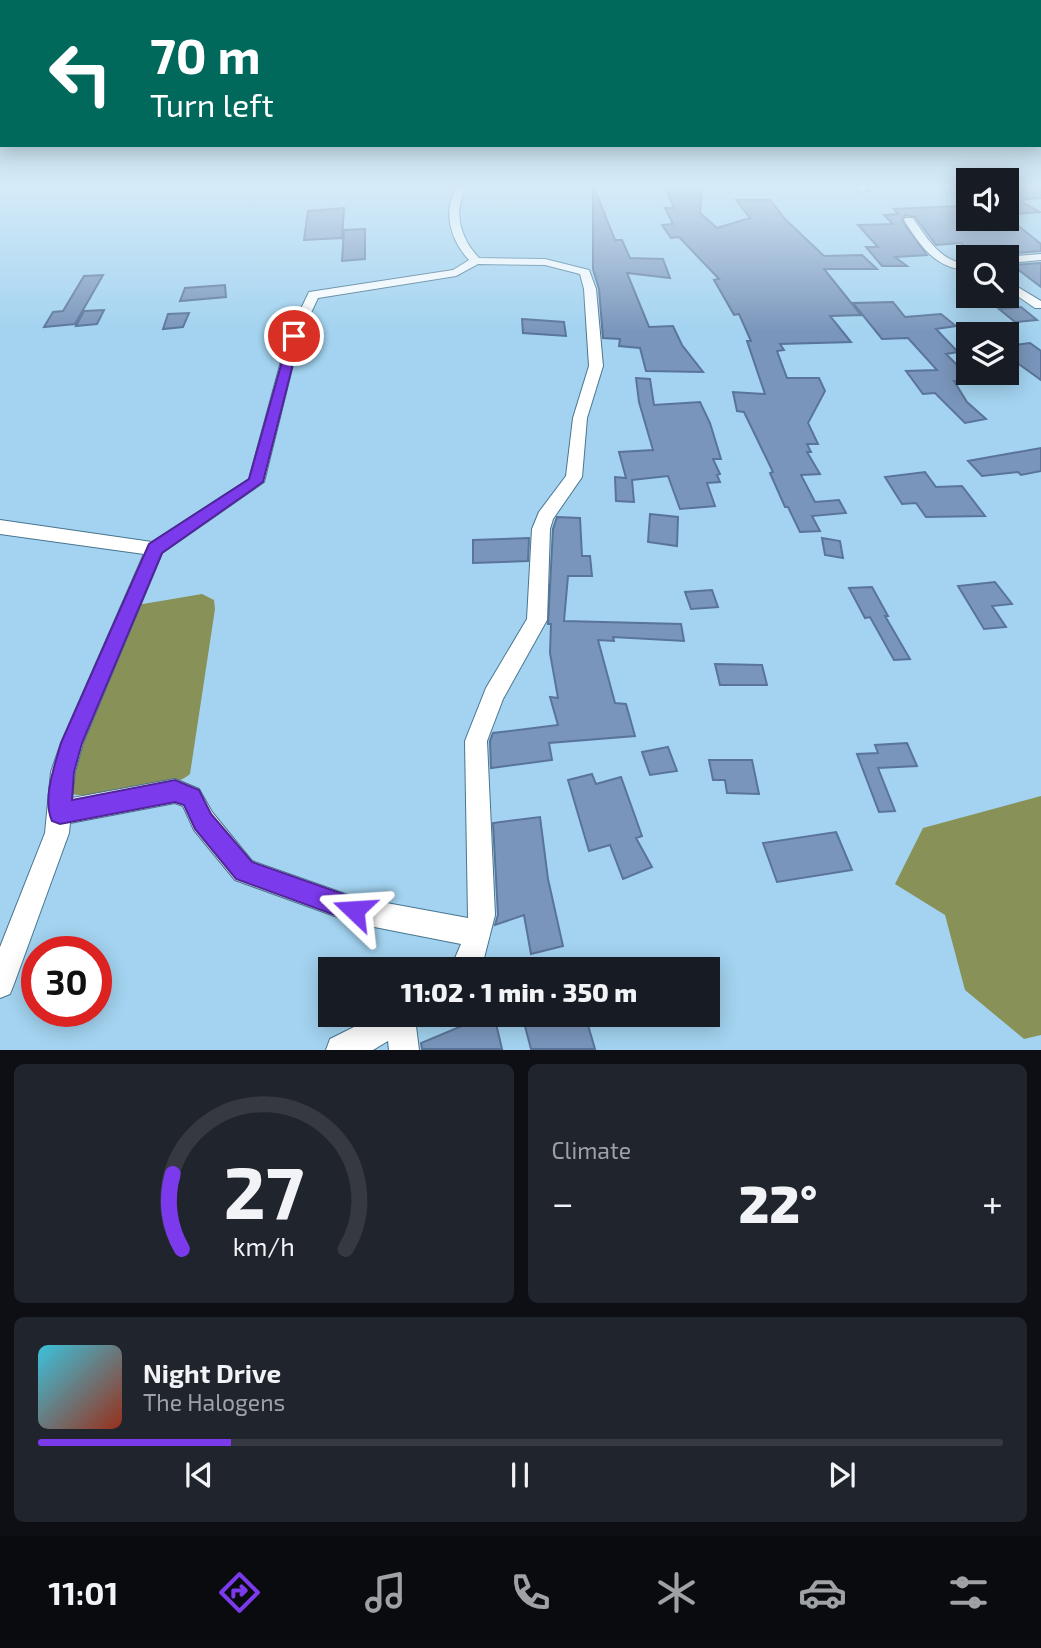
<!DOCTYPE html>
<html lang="en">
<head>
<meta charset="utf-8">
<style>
  body { margin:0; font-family:"Exo 2",sans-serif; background:#20242c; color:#f1f3f6; height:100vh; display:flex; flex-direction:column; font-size:26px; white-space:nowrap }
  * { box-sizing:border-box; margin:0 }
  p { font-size:23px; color:#9ea1a6 }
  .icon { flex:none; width:38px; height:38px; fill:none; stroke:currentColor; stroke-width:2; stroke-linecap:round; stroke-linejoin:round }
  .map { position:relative; height:1050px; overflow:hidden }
  .side { display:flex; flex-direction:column; gap:14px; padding:14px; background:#0d0f14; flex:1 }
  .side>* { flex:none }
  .hud { position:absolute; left:0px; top:0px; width:1041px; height:147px; box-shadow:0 4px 18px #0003; background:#00695c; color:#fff; overflow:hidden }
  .buttons { position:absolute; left:956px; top:168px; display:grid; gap:14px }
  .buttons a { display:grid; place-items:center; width:63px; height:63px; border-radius:0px; background:#171b24; box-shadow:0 4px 18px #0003; font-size:35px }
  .speed { position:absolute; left:21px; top:936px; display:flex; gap:14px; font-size:35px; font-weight:700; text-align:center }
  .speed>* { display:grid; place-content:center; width:91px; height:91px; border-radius:50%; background:#171b24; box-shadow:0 4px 18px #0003; line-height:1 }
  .speed .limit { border:10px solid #d22; background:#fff; color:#111 }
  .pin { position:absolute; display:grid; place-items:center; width:60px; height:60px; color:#fff; margin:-30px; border:4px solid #fff; border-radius:50%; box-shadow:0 2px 7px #0007 }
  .me { position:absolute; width:77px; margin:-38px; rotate:290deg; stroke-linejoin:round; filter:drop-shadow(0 0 5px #0008) }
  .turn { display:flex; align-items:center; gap:24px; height:147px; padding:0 35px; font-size:32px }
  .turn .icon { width:91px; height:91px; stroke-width:2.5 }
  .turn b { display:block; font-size:49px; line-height:60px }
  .big { font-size:52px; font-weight:800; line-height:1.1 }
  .side .widget { flex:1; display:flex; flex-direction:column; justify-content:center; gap:10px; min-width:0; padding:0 24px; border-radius:10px; background:#20242c }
  .side .dial { align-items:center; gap:0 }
  .dial svg { height:182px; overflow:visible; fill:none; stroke:#363941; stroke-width:7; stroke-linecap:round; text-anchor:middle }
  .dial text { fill:#f1f3f6; stroke:none }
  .song { display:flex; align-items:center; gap:21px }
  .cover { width:84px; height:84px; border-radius:10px; background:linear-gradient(135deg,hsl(190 70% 55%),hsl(10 70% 35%)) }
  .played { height:7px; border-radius:4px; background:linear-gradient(90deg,#7c3aed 20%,#363941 20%) }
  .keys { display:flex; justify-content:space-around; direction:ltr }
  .heat { display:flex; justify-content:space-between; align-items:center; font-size:38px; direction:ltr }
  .side .tiles { flex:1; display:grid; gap:14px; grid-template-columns:1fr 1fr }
  .widget:last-child { grid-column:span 2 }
  .trip { position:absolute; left:318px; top:957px; width:402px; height:70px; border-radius:0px; background:#171b24; box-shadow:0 4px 18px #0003; font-weight:800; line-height:70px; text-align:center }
  .tab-bar { display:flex; height:112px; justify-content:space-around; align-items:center; background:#090b0e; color:#9ea1a6 }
  .tab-bar .icon { width:49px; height:49px }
  .tab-bar .selected { color:#7c3aed }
  .tab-bar b { font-size:32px; color:#f1f3f6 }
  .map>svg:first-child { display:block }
  .water { fill:#889157 }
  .building { fill:#7a95bb; stroke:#5a7499; stroke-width:2 }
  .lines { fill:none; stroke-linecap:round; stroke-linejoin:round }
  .minor-casing { stroke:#48758f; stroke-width:2 }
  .minor { fill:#fff; fill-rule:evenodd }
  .route { fill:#7c3aed; stroke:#51269a; stroke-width:2 }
</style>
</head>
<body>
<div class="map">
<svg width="1041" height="1050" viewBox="0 0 1041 1050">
  <rect width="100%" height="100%" fill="#a3d3f0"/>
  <path class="water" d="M202,594L214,600L215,609L190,774C174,790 88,800 67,793L64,772L137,605Z
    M1041,796V1035L1024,1039L965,990L945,915L895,884L923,828Z"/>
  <path class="building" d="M593,185L615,240H622L630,258L663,259L670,278L627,273L649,327L673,326L682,345L703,372L646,371L640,348L619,346L620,339L603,338L599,289L593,269Z
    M664,185H702L700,213L717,228L750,218L736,200H770L785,219L824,256L862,255L877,269H824L861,315L830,316L851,342L780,344L784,350L777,351L787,378H819L825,391L808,423L818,444H807L811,452H807L820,474L801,475L815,502L839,500L846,513L812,516L820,531L800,532L788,507H785L770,473L773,472L744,412L737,411L733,392L765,394L747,341H751L739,314L734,315L714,280L719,279L679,237L671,238L662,225L673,224L665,208H674Z
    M1006,185H1041V198L1018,200L1040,212L1015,214L1006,208Z
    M960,206L968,212V219H1010L1041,244V251L976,256L961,243L936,245L915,217L905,215L902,221L927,255L895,257L907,266H882L866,247H878L858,225L893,224L884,215L898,214L894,209Z
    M344,208L342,238L304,240L308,211Z
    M365,229V259L342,261L344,230Z
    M1041,263V287L1012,265Z
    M103,275L75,324L44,327L53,312L63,311L84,276Z
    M225,285L226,297L180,301L185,288Z
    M893,302L905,317L941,314L956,326L936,329L958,352L946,354L972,380L954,381L967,402L986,419L965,423L935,393L923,394L906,371L937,370L908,338L882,339L853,303Z
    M1021,307L1037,320L1015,322L999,309Z
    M104,310L97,324L76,326L84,311Z
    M189,313L183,327L163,329L168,314Z
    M522,319L564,322L566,336L523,333Z
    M1030,343L1041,351V380L1006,355V346Z
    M636,378L650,379L654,405L700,402L710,423L721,459H713L720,474L717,475L720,482L707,483L715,506L680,509L668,476L632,480L634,502L616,501L615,477L626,478L619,452L653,450L639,402Z
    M1041,448V471L1021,475L1018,472L982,476L968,461Z
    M925,472L936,487L962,486L985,516L926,517L916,503L902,504L885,477Z
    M650,514L678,517L677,546L648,542Z
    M557,517L580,518L582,556H590L592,576H568L564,621L681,624L684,641L613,637L614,641L598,640L615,703L626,704L635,736L549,743L552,760L491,768L490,741L493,733L558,725L550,697L558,698L550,653L551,624H548L553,529Z
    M529,538L528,561L473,563V540Z
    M822,538L840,541L843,558L825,555Z
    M995,582L1012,604L992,606L1006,627L984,629L958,586Z
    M872,587L888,616H885L910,659L894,660L870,617L865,618L849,588Z
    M712,590L718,607L691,609L685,592Z
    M715,664L762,665L767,685H720Z
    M907,743L917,766L878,768L895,811L879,812L857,754L878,753L875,745Z
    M668,747L677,771L650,775L642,752Z
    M709,760H752L759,794L727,793L725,780H713Z
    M592,774L596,784L621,777L642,836L636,838L652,867L623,879L610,845L589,851L568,780Z
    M540,817L548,879L563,946L531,954L524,915L495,925L498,915L493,823Z
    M836,832L852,870L777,882L763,843Z
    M488,1015H494L502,1049H422L421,1043Z
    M522,1015H585L595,1049H531Z"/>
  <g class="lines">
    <defs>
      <path id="minor" d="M459,185H469C451,208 460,238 479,258L545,259L589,270L596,289L603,366L587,418L582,477L553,519L550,529L547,620L503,699L487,741L495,915L481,970H450L461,944L354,923L235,880L194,830L183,806L175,803L70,823L69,833L14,984L10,994L0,998V947L45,833L51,772L61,743L144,554L0,534V520L152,542L249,479L288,336L309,292L453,270L469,260C450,240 441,208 459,185ZM478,264L545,265L580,274L584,289L589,366L573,418L566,476L539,512L532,529L527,619L486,688L465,741L468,918L354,897L252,861L212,812L199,789L175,779L72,798L75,772L83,743L162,553L264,482L300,336L318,298L456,276Z
        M853,185H863L869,190L861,192Z
        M905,218H913C927,238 940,262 968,264V270C935,269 920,245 904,220Z
        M1041,254V260L1006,263V257H1004Z
        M1006,280L1041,301V308H1035L1006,288Z
        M378,1015H423L416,1026L419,1050H389L388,1041L373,1050H326L330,1039Z"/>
    </defs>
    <use href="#minor" class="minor-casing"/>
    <use href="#minor" class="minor"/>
  </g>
  <linearGradient id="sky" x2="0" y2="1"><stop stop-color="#81a6ae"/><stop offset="0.56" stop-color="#d6ebf8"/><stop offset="1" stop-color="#d6ebf8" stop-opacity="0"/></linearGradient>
  <rect width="1041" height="332" fill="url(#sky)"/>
  <path class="route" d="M290,333L300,336L263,482L162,553L82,743L74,772L72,800L175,780L199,790L211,814L252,862L363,901L367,910L363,918L354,922L236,879L195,829L184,805L175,802L60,824L52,821C42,798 55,765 61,743L149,544L249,479Z"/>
</svg>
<div class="buttons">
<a><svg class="icon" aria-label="sound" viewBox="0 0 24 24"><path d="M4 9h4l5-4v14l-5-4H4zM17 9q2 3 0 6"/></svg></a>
<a><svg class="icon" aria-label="search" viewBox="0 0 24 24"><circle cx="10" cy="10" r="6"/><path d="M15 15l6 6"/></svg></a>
<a><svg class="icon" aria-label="layers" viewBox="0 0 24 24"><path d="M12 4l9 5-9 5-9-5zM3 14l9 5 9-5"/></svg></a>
</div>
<div class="speed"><div class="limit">30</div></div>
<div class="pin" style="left:294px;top:336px;background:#d93025"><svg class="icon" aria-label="arrive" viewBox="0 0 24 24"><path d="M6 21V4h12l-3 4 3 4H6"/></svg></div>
<svg class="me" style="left:354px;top:910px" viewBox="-20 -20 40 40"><path d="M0-17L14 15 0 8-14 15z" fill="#7c3aed" stroke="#fff" stroke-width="4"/></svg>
<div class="trip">11:02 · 1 min · 350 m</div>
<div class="hud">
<div class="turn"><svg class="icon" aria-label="left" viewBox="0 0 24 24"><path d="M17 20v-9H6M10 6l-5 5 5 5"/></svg><div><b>70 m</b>Turn left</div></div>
</div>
</div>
<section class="side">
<div class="tiles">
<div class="widget dial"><svg viewBox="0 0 100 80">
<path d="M14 69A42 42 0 1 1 86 69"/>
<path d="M14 69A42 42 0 0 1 10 36" stroke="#7c3aed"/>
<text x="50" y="56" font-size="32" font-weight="700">27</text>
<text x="50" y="72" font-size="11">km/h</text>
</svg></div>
<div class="widget"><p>Climate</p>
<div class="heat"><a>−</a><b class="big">22°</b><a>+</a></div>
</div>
<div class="widget">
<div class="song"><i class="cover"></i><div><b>Night Drive</b><p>The Halogens</p></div></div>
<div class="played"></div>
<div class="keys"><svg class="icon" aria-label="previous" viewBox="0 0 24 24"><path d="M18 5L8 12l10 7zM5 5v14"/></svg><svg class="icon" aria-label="pause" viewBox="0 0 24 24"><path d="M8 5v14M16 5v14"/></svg><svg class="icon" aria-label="next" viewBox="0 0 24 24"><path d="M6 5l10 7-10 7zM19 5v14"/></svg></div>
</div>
</div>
</section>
<nav class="tab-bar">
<b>11:01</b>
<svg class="icon selected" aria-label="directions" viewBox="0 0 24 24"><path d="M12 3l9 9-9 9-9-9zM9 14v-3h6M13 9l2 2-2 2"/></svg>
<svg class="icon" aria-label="music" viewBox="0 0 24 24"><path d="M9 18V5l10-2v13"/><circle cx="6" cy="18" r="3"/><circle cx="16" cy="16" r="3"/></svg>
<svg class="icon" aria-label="phone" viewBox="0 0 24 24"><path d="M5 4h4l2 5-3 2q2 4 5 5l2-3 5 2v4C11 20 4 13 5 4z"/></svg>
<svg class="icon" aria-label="climate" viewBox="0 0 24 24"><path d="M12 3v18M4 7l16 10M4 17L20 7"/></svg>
<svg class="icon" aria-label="car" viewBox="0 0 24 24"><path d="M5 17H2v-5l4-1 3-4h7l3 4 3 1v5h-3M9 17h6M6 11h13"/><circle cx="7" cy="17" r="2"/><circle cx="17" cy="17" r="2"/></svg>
<svg class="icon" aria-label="filters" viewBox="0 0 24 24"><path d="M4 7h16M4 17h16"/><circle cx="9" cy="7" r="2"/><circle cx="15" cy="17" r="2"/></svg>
</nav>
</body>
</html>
